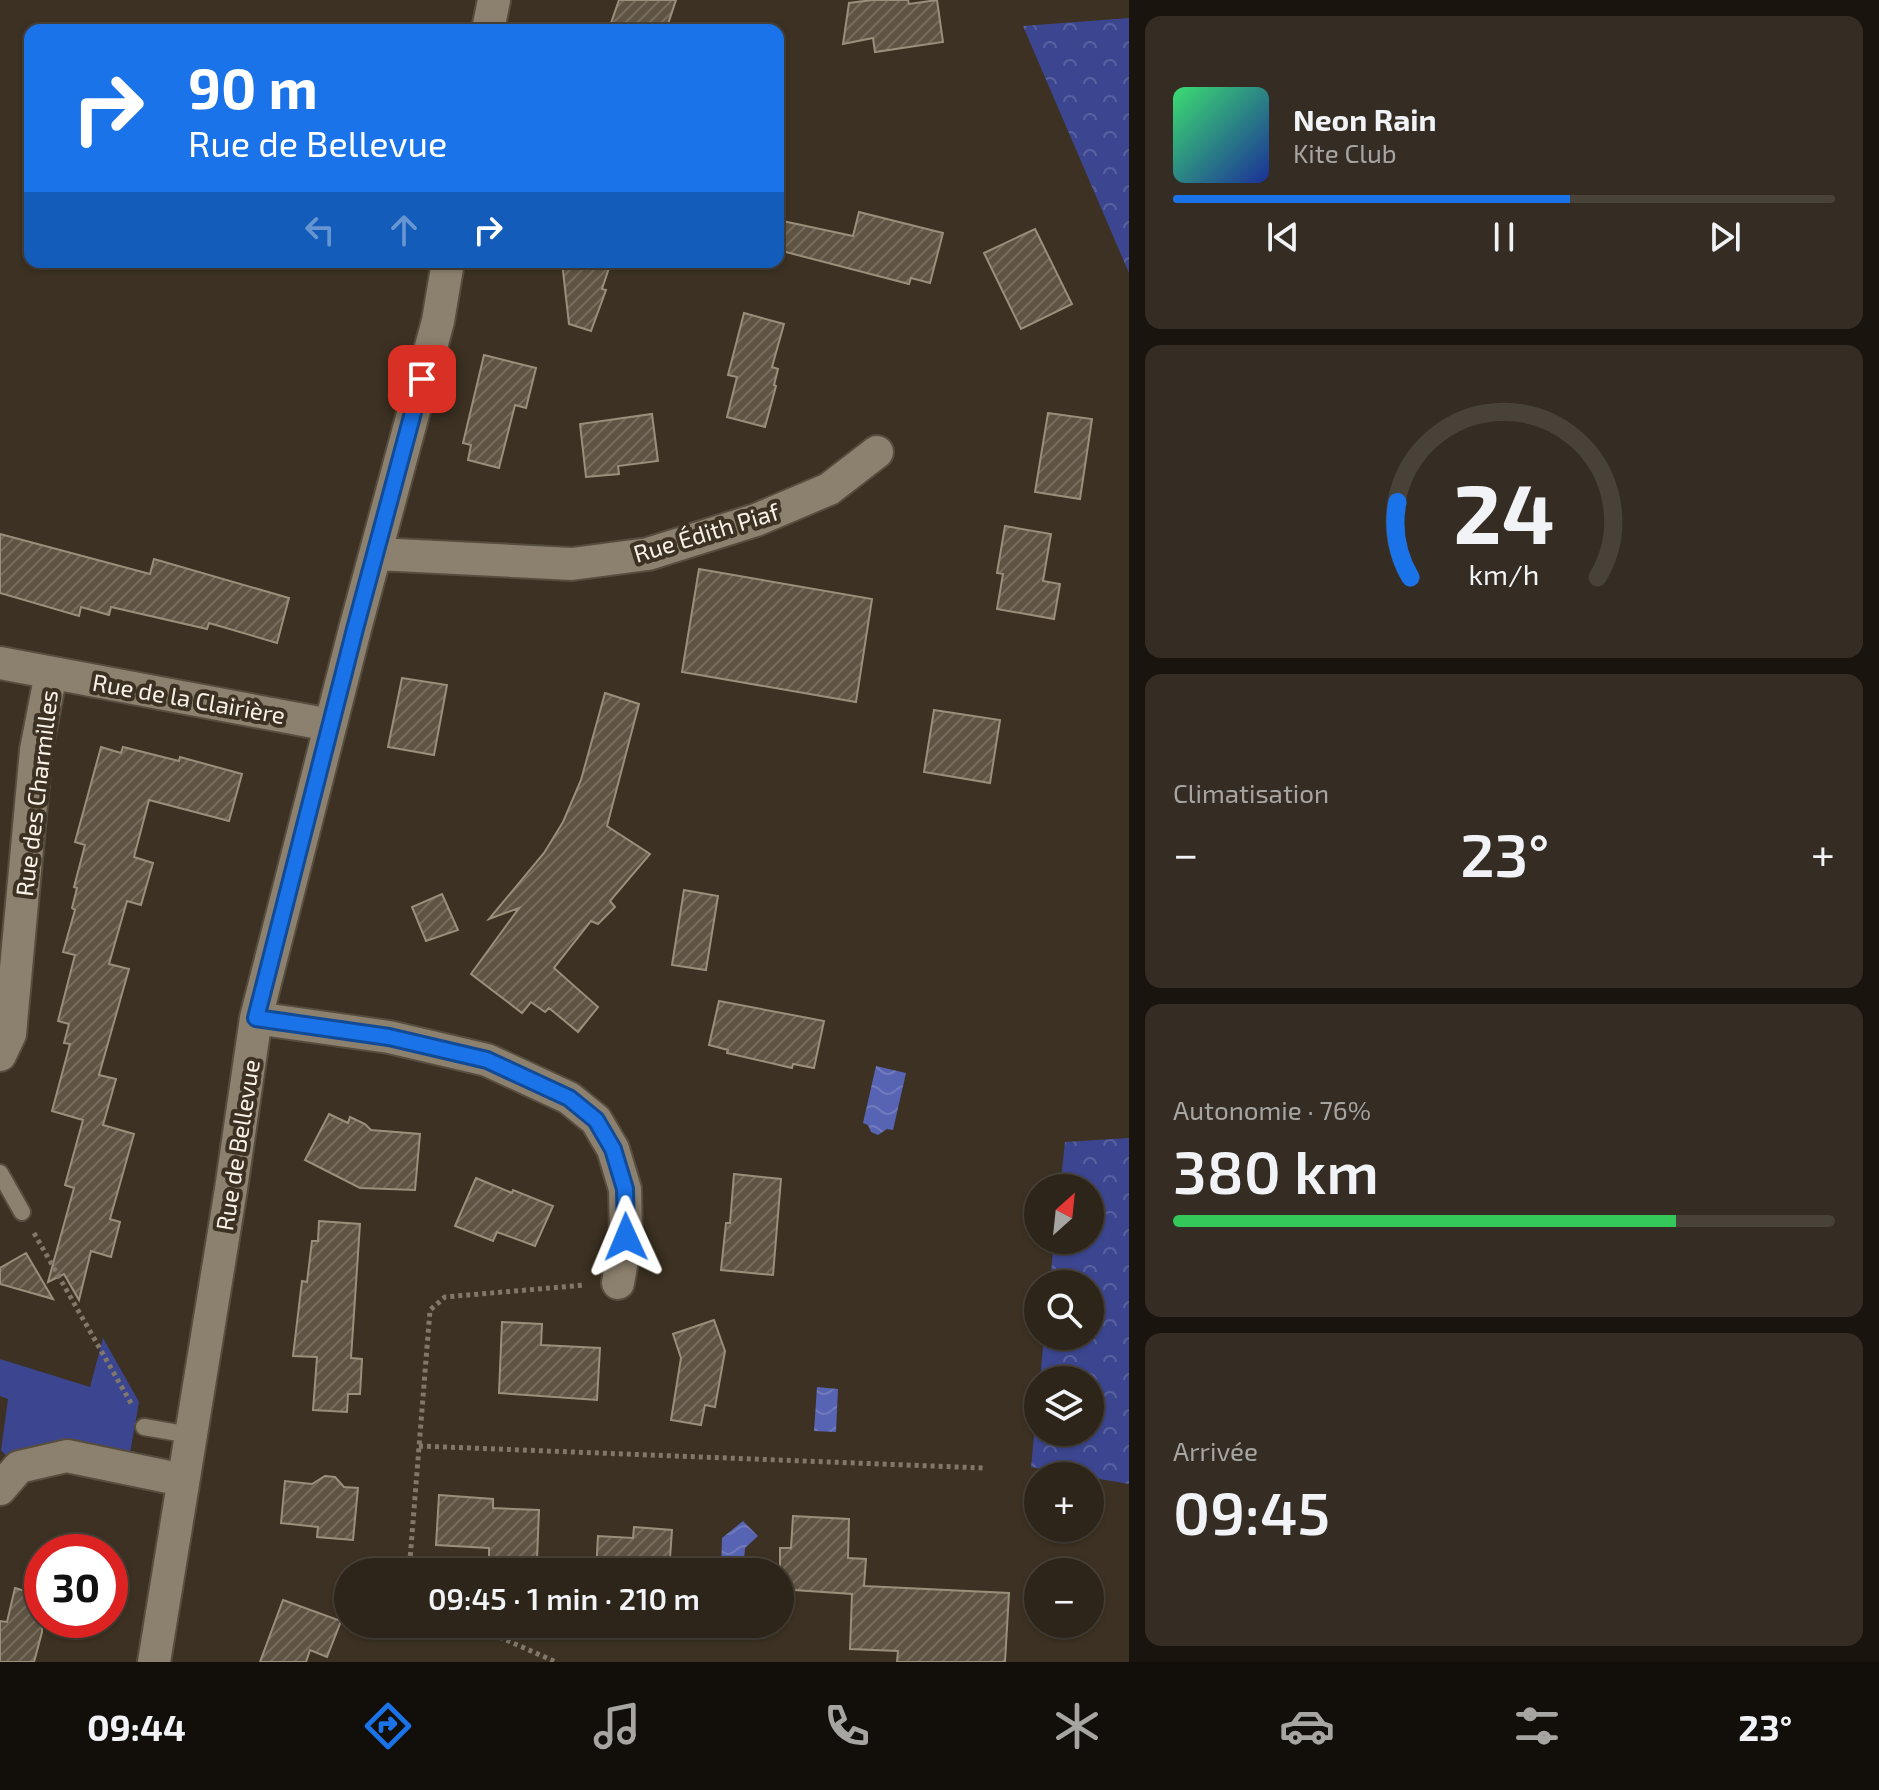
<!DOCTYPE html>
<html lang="fr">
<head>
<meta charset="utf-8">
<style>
  body { margin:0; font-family:"Exo 2",sans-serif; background:#352d23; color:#f1f3f6; height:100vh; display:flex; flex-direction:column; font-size:30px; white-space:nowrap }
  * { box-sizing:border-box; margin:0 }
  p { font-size:26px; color:#a7a5a2 }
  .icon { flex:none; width:44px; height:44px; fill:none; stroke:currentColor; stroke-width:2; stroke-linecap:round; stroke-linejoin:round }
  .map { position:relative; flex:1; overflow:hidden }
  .side { display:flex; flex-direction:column; gap:16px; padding:16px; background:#19140e; width:750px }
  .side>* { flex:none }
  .banner { position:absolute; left:24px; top:24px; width:760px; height:244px; border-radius:16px; box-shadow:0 2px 6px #0004,0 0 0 2px #484239; background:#1a73e8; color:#fff; overflow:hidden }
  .needle { width:52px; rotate:27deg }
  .tools { position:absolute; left:1024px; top:1174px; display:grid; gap:16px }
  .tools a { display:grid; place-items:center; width:80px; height:80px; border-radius:50%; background:#2d251a; box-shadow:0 2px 6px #0004,0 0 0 2px #484239; font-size:40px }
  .speed { position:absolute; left:24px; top:1534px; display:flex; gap:16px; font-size:40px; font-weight:700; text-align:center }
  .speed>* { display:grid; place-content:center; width:104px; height:104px; border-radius:50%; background:#2d251a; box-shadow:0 2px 6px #0004,0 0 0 2px #484239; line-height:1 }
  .speed .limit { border:12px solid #d22; background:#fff; color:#111 }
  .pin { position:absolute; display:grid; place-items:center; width:68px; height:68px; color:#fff; margin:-34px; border-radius:16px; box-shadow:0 4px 12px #0006 }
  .me { position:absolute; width:88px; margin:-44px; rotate:359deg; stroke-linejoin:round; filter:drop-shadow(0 0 6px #0008) }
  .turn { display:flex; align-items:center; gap:28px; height:168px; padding:0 32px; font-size:36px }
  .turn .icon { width:104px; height:104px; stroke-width:2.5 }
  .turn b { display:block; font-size:56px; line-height:68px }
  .lanes { display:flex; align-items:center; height:76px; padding:0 32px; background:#0003; justify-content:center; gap:40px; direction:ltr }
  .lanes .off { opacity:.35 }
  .big { font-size:60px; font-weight:600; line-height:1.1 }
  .side .card { flex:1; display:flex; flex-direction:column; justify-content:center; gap:12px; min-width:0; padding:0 28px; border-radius:16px; background:#352d23 }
  .side .dial { align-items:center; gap:0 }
  .dial svg { height:208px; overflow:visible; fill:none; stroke:#484239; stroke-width:7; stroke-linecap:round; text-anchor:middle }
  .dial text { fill:#f1f3f6; stroke:none }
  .song { display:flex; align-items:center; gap:24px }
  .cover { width:96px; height:96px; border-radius:12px; background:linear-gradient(135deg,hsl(140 70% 55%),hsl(230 70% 35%)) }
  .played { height:8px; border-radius:4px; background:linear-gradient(90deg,#1a73e8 60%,#484239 60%) }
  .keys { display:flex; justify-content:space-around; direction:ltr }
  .heat { display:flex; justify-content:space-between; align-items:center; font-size:44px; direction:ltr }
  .charge { height:12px; border-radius:6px; background:linear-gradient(90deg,#34c759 76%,#484239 0) }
  .trip { position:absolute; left:334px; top:1558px; width:460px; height:80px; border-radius:40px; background:#2d251a; box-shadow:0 2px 6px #0004,0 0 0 2px #484239; font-weight:600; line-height:80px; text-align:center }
  .dock { display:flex; height:128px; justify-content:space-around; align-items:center; background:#120f0a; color:#a7a5a2 }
  .dock .icon { width:56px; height:56px }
  .dock .selected { color:#1a73e8 }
  .dock b { font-size:36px; color:#f1f3f6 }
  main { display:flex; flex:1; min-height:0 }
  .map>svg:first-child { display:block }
  .green { fill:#3c4690 }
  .forest { fill:url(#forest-crowns) }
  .water { fill:url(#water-waves) }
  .building { fill:url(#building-hatch); stroke:#9b8f7c; stroke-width:2 }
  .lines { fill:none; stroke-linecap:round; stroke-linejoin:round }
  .lane-casing { stroke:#564d3f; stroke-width:20 }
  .street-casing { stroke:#564d3f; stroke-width:36 }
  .path { stroke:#81776a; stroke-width:5; stroke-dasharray:4 4; stroke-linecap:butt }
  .lane { stroke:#8c806e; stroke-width:16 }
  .street { stroke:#8c806e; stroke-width:32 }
  .route-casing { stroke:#114b97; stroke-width:20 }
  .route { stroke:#1a73e8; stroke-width:14 }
  .labels { text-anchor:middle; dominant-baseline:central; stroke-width:8; stroke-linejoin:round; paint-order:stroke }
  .street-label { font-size:24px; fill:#f9f2e8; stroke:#3c3122 }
</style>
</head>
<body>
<main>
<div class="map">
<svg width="1129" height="1662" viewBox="0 0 1129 1662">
  <defs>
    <pattern id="forest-crowns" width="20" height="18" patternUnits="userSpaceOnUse" patternTransform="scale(2)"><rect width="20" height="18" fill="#3c4690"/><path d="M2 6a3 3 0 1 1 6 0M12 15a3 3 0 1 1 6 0" fill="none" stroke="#5961a0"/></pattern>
    <pattern id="water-waves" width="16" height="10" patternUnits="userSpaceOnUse" patternTransform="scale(2)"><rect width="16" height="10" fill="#5764b4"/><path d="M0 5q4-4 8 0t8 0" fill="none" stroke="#707bbe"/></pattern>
    <pattern id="building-hatch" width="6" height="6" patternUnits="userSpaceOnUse" patternTransform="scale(2)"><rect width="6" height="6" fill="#5f5443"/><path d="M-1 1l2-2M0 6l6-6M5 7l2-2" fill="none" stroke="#776d5e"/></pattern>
  </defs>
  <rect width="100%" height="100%" fill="#3c3122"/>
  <path class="green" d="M103,1338L139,1402L130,1453L8,1458L1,1450L8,1399L0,1396V1359L90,1387Z"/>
  <path class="forest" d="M1129,18V273L1023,26Z
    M1129,1138V1484L1031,1467L1038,1396V1432H1090V1380H1040L1044,1336H1090V1284H1050L1054,1240H1090V1188H1060L1065,1142Z"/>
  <path class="water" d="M876,1066L906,1073L893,1130L887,1129L878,1135L871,1132L868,1125L863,1123Z
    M817,1387L838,1389L836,1432L814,1431Z
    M743,1521L758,1536L745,1548L743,1572L721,1569L722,1538Z"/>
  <path class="building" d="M619,0H676L666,30H632L611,23Z
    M872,0H908L909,4L937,0L943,42L875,52L873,38L843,44L849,3Z
    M859,212L943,233L930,283L911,278L909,284L778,250V220L853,236Z
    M1035,229L1072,304L1021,329L984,253Z
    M562,262H611L602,289L606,290L591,331L569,324Z
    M744,313L784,324L772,367L778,369L774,385L776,386L765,427L727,417L737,377L728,375Z
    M484,355L536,368L526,408L515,405L499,468L468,460L471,445L463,443Z
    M1048,413L1092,419L1080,499L1035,492Z
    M652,414L658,461L618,466L619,474L586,477L580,424Z
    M1005,526L1051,534L1043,581L1060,584L1054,619L997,609L1003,574L997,573Z
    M0,534L150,574L154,559L289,598L277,643L209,623L207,629L111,607L109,615L81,607L79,616L0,593Z
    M699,569L872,599L856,702L682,672Z
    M402,678L447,685L434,755L388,747Z
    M605,693L639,704L607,826L650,854L610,901L615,907L598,924L591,921L554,968L598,1007L578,1032L549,1008L545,1012L531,1002L522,1013L471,974L519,908L489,919L544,853L563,822L581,780Z
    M934,710L1000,720L990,783L924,772Z
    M101,747L121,753L123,747L179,761L180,757L242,774L229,821L149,800L134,857L153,863L141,905L127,901L109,964L129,969L99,1075L116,1079L103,1125L134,1134L110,1219L120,1222L111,1257L91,1251L79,1300L64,1274L48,1282L74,1188L65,1185L83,1120L52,1111L70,1044L64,1043L69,1024L58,1021L75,955L63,952L75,910L72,908L77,888L74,887L85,845L75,842Z
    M684,890L718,896L706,970L672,965Z
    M442,894L458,930L426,941L412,907Z
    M719,1001L824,1021L814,1068L793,1064L792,1068L727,1053L728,1050L709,1045Z
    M329,1114L348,1123L350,1117L365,1124L371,1130L420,1134L415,1190L360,1188L305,1160Z
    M734,1174L781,1179L773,1275L721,1270L726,1223H730Z
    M476,1178L512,1193L513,1190L553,1206L535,1246L497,1232L493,1241L455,1226Z
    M319,1221L360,1224L351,1358L362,1359L360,1394H348L347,1412L313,1410L317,1357L293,1356L302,1281L307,1282L312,1241H318Z
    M26,1253L53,1299L0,1284V1268Z
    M714,1320L725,1351L715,1407L705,1405L701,1425L671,1420L681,1358L673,1334Z
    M502,1322L542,1324L541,1345L600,1348L597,1400L499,1393Z
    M325,1476L335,1477L344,1487L358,1488L353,1540L317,1537L318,1527L281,1523L285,1481L312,1484Z
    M439,1495L493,1499V1508L539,1510L537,1560L489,1557V1548L436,1545Z
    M793,1516L849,1519L848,1558L866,1559L864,1586L1009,1593L1005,1662H897L898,1651L850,1649L852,1594L780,1589V1548H791Z
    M634,1527L672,1530L669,1572H596L598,1536L633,1538Z
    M15,1588L42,1596V1632L34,1662H0V1621L7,1622Z
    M283,1600L341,1621L327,1657L310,1650L306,1662H260Z"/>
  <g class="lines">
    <defs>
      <path id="lane" d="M0,1173L22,1212
        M144,1427L190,1435"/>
      <path id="street" d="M488,30L494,0
        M377,554L572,564L648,554L756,520L829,489L877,452
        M0,663L330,725
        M256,1018L389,1037L487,1060L569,1098L596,1120L613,1149L625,1189L626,1237L618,1283
        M0,1055L10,1034L36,750L51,673
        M0,1489L19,1467L67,1456L183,1480
        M154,1662L231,1189L256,1018L355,629L438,321L448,262"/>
    </defs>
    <use href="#lane" class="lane-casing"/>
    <use href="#street" class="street-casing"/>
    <path class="path" d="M34,1233L132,1405
      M419,1446L983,1468
      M409,1572L430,1310L445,1297L585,1285
      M470,1624L556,1662"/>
    <use href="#lane" class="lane"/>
    <use href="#street" class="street"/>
  </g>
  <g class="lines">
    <defs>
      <path id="route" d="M422,379L355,629L256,1018L389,1037L487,1060L569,1098L596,1120L613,1149L625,1189L626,1237"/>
    </defs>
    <use href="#route" class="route-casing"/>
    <use href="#route" class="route"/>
  </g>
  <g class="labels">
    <g class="street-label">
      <text transform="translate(706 532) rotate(-17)">Rue Édith Piaf</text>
      <text transform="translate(189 698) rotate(10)">Rue de la Clairière</text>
      <text transform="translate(36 793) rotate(-83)">Rue des Charmilles</text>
      <text transform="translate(237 1145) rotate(-81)">Rue de Bellevue</text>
    </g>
  </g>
</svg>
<div class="tools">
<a><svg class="needle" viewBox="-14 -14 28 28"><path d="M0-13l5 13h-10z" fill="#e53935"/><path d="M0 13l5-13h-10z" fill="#a7a5a2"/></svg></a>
<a><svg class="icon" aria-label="search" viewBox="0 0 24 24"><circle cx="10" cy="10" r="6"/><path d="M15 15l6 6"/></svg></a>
<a><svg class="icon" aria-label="layers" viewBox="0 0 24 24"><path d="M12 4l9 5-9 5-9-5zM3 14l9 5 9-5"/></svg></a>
<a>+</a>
<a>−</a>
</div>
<div class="speed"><div class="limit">30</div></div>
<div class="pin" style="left:422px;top:379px;background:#d93025"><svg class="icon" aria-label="arrive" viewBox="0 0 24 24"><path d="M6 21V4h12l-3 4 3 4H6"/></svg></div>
<svg class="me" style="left:626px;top:1237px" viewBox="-20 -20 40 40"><path d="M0-17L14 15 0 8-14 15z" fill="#1a73e8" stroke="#fff" stroke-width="4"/></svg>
<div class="trip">09:45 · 1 min · 210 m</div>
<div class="banner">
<div class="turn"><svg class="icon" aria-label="right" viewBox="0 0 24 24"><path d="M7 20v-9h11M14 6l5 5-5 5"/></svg><div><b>90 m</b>Rue de Bellevue</div></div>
<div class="lanes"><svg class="icon off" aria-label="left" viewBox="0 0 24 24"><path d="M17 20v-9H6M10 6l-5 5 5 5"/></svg><svg class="icon off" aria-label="ahead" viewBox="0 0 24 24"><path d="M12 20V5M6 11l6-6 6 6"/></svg><svg class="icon" aria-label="right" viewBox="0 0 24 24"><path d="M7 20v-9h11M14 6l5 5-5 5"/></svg></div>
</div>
</div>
<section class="side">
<div class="card">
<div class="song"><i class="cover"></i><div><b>Neon Rain</b><p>Kite Club</p></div></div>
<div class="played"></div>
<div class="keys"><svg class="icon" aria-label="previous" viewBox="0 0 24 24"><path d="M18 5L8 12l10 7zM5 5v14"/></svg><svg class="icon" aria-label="pause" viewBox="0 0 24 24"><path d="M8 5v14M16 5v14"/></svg><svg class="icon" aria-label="next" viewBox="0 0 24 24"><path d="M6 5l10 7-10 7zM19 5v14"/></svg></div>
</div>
<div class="card dial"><svg viewBox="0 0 100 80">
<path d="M14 69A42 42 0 1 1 86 69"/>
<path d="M14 69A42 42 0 0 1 9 40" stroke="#1a73e8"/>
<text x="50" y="56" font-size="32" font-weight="700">24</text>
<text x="50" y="72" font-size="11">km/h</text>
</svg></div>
<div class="card"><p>Climatisation</p>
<div class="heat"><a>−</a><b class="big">23°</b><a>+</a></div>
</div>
<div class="card"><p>Autonomie · 76%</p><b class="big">380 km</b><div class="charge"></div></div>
<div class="card"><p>Arrivée</p><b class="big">09:45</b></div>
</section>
</main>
<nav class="dock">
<b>09:44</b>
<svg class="icon selected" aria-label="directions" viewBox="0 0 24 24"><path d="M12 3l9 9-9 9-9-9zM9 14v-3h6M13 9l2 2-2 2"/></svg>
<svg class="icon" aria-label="music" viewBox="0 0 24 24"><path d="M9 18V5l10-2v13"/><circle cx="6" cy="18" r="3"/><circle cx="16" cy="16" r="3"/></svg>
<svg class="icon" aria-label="phone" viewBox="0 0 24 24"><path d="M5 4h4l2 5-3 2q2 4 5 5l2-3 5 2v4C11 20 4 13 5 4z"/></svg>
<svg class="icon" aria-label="climate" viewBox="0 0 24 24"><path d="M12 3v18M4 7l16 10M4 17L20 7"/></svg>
<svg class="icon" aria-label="car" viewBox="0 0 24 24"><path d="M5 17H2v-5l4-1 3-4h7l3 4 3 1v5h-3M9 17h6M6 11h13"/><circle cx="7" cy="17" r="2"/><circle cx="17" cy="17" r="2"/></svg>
<svg class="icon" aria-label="filters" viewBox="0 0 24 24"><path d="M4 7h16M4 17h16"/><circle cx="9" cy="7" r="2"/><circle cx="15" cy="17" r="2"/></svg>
<b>23°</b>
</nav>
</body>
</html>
